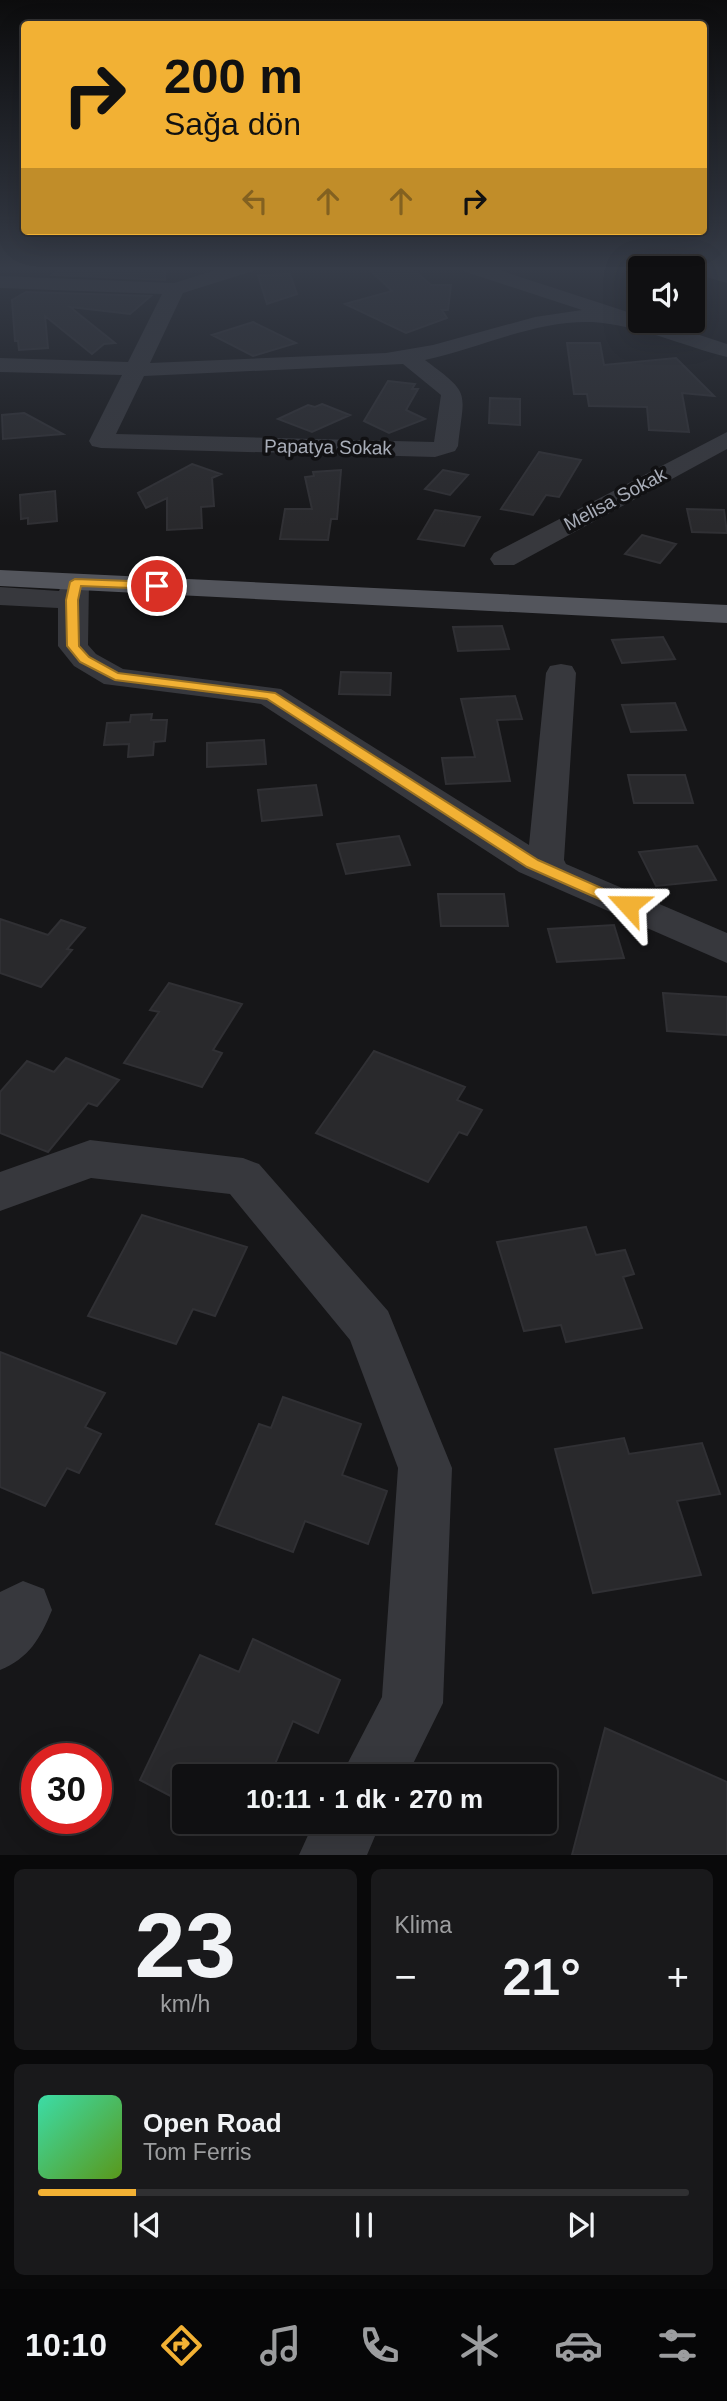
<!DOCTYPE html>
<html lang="tr">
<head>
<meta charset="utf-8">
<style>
  body { margin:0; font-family:Arial,sans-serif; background:#19191b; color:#f1f3f6; height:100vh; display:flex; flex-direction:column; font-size:26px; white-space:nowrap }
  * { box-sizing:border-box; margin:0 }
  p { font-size:23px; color:#9c9d9f }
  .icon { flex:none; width:38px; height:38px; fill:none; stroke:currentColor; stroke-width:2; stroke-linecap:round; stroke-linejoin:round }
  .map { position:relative; height:1855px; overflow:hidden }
  .details { display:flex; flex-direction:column; gap:14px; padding:14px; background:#09090a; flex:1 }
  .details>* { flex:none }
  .hud { position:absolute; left:21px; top:21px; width:686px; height:214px; border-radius:7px; box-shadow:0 7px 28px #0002,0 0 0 2px #303032; background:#f2b134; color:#111; overflow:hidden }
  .tools { position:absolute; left:628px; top:256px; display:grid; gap:14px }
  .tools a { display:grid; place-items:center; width:77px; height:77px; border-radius:7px; background:#101012; box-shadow:0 7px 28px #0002,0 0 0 2px #303032; font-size:35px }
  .speed { position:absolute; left:21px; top:1743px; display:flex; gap:14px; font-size:35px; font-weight:700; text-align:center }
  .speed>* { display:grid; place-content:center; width:91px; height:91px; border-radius:50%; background:#101012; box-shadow:0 7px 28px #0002,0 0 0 2px #303032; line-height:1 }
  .speed .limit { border:10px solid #d22; background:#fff; color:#111 }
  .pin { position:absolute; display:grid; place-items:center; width:60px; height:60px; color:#fff; margin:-30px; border:4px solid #fff; border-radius:50%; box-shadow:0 2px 7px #0007 }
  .me { position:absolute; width:77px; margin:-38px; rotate:294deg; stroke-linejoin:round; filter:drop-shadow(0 0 5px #0008) }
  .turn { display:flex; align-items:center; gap:24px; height:147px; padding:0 28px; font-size:32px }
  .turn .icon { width:91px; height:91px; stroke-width:2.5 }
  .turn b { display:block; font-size:49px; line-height:60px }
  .lanes { display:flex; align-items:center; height:66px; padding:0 28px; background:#0003; justify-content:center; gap:35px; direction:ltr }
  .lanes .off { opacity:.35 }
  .big { font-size:52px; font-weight:800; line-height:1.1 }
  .details .widget { flex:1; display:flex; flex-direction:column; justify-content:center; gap:10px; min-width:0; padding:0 24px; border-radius:10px; background:#19191b }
  .details .dial { align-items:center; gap:0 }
  .dial b { font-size:91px; line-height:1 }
  .song { display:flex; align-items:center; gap:21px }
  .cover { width:84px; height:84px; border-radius:10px; background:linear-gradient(135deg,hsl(160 70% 55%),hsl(90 70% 35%)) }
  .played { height:7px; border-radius:4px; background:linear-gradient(90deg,#f2b134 15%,#303032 15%) }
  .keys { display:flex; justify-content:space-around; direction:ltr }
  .heat { display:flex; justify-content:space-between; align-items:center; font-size:38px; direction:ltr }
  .details .tiles { flex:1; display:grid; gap:14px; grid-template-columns:1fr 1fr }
  .widget:last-child { grid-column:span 2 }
  .trip { position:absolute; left:172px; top:1764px; width:385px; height:70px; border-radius:7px; background:#101012; box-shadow:0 7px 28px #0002,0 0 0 2px #303032; font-weight:800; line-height:70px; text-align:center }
  .tabs { display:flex; height:112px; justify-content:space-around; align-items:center; background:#060607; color:#9c9d9f }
  .tabs .icon { width:49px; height:49px }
  .tabs .on { color:#f2b134 }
  .tabs b { font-size:32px; color:#f1f3f6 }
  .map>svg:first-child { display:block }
  .building { fill:#29292c; stroke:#303034; stroke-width:2 }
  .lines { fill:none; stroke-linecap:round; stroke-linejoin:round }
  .minor { fill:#37383d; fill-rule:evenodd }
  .major { fill:#53555c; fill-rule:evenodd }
  .route { fill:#f2b134; stroke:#9d7322; stroke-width:2 }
  .labels { text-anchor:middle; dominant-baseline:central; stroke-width:7; stroke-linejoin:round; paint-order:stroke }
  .far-street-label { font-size:19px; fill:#a8adb8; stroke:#111113 }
</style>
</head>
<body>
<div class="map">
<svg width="727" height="1855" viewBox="0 0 727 1855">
  <rect width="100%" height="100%" fill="#161618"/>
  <path class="building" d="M66,267H165V280L52,275Z
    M399,268L403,271L414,270L431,285H451L448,310H442L447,318L406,333L345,304L392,291L371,271Z
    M290,274L297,294L267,304L258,275Z
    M26,292L151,296L130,314L70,307L115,343L104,344L92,354L45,316L48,348L19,350L18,341H15L12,300Z
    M253,322L296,343L253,356L212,335Z
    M567,343H600L604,365L676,358L714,396L682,393L689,432L649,430L647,407L589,406L587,394H574Z
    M388,381L415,384L412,389H418L406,410L425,419L389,433L364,421Z
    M490,398L520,399V425L489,423Z
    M322,404L350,415L312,432L278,419L308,405L315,407Z
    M24,413L63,434L3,439L2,415Z
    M539,452L581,460L559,497L546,495L533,515L501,509Z
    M192,464L221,474L212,478L214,506L201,507L202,528L167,530V498L146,508L138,493Z
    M341,470L337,519H331L328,540L280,539L285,509H312L305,477L314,476L313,472Z
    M443,470L468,475L450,495L425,489Z
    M55,491L57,521L28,524V518L21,519L20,495Z
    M687,509L724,510L727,533L692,532Z
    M435,510L480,517L464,546L418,539Z
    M642,535L676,544L660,563L625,554Z
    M502,626L509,649L458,651L453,627Z
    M663,637L675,659L622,663L612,640Z
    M341,672L391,673L390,695L339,694Z
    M515,696L522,719L497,720L510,781L446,784L442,758L475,757L461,699Z
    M675,703L686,730L631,732L622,705Z
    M152,714L151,720H167L165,741L154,742L153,755L128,757L129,744L104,745L107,723L130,722L131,715Z
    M264,740L266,764L207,767V743Z
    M628,775H685L693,803H634Z
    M316,785L322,815L262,821L258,790Z
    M399,836L410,865L346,874L337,844Z
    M697,846L716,880L656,886L639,852Z
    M438,894H504L508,926H441Z
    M0,919L48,935L61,920L85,928L67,949L72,950L41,987L0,973Z
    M614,925L624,958L557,962L548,929Z
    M169,983L242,1004L213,1050L222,1053L202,1087L124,1063L159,1012L150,1010Z
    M663,993L727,997V1035L667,1031Z
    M374,1051L465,1087L457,1100L482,1110L467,1135L459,1132L428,1182L316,1133Z
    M66,1058L119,1080L97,1106L88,1103L48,1152L0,1133V1092L27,1061L54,1072Z
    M142,1215L247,1247L215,1316L193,1309L176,1344L88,1316Z
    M586,1227L596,1255L625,1250L634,1274L623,1277L642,1328L566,1342L561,1325L524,1331L497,1242Z
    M0,1352L105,1393L85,1427L101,1434L79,1473L67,1468L45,1506L0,1487Z
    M283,1397L361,1424L342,1475L387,1491L368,1544L305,1521L293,1552L216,1524L259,1424L271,1428Z
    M624,1438L629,1454L702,1443L720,1494L677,1501L701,1575L593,1593L555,1449Z
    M253,1639L340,1680L318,1733L293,1721L270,1776H184V1803L140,1780L200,1655L239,1672Z
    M605,1728L727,1782V1855H572Z"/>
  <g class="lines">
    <path class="minor" d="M226,267H255L253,271L183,293L150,363L386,353L433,345L535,317L582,310L463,271L461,267H490L640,316V320H654L727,344V357C682,346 640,325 592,322C536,320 480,348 425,360C472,395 464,390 458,446L455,451L435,457L101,448L92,446L89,441L122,375L0,372V358L128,362L162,294L0,288V276L174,283ZM403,364L441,395L434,442L116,434L144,376Z
      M683,267H713L727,271V283L693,273V268Z
      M727,432V449L514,565H494L490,559L494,553Z
      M75,574L85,576L89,582L88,645L96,654L123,669L281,689L529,845L546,673L550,666L561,664L572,666L576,673L564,860L566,864L727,933V963L519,872L261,704L104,684L74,666L58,646V608L0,605V587L59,591L65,576Z
      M90,1140L243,1158L259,1164L388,1311L452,1468L443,1703L407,1776H341L382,1697L398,1468L350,1340L230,1194L91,1178L0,1211V1172Z
      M23,1581L44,1589L52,1610C40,1639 29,1658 0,1670V1592Z
      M314,1822H381L367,1855H299Z"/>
    <path class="major" d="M0,570L727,605V623L0,586Z"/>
  </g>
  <linearGradient id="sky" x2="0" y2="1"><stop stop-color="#0c0c0d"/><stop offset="0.51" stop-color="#363c48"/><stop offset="1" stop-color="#363c48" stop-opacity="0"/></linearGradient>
  <rect width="727" height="527" fill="url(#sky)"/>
  <path class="route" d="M75,579L157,582L163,586L157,589L81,586L78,600L79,646L89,657L118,673L275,693L538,860L633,902L636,905L628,911L622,909L527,867L267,699L115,680L80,662L67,646L66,600L70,582Z"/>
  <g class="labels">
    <g class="far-street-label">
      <text transform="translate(328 447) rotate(1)">Papatya Sokak</text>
      <text transform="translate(615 499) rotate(-28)">Melisa Sokak</text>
    </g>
  </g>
</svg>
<div class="tools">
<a><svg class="icon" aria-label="sound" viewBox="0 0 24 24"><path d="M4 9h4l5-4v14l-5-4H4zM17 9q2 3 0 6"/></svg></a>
</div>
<div class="speed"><div class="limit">30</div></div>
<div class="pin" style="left:157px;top:586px;background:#d93025"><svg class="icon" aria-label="arrive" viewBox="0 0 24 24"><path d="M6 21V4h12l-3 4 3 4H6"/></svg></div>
<svg class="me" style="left:628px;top:905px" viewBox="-20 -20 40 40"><path d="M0-17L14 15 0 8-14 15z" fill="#f2b134" stroke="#fff" stroke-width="4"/></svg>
<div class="trip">10:11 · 1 dk · 270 m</div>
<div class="hud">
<div class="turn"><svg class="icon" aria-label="right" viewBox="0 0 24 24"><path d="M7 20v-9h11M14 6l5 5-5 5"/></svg><div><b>200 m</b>Sağa dön</div></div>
<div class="lanes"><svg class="icon off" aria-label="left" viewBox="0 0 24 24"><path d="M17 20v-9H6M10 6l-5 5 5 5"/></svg><svg class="icon off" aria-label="ahead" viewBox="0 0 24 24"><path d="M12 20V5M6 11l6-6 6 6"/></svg><svg class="icon off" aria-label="ahead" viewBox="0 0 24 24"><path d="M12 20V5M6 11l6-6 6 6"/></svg><svg class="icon" aria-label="right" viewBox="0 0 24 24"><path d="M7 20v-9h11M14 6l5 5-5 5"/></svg></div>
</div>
</div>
<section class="details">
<div class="tiles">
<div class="widget dial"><b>23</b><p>km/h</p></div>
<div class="widget"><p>Klima</p>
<div class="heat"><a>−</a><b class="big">21°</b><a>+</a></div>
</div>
<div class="widget">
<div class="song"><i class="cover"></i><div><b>Open Road</b><p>Tom Ferris</p></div></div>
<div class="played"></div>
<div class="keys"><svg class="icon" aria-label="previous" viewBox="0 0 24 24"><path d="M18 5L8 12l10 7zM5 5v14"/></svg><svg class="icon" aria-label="pause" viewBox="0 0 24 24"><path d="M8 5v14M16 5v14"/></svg><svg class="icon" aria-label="next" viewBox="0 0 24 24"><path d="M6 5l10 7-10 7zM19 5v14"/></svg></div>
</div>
</div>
</section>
<nav class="tabs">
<b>10:10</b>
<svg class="icon on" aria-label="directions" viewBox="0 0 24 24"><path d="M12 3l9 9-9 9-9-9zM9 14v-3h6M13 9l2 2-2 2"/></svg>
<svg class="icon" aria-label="music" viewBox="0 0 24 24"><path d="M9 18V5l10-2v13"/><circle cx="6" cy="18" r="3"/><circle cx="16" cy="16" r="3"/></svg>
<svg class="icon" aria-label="phone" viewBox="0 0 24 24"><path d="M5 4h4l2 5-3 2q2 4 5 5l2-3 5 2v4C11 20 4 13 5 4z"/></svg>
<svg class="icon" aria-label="climate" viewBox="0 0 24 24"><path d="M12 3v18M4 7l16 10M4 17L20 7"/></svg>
<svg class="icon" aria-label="car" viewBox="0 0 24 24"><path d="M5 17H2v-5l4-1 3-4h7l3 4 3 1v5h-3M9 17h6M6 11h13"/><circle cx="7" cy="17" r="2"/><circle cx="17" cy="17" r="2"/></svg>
<svg class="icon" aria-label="filters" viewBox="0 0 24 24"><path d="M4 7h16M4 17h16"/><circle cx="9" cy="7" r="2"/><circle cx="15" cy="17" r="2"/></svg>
</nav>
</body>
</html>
